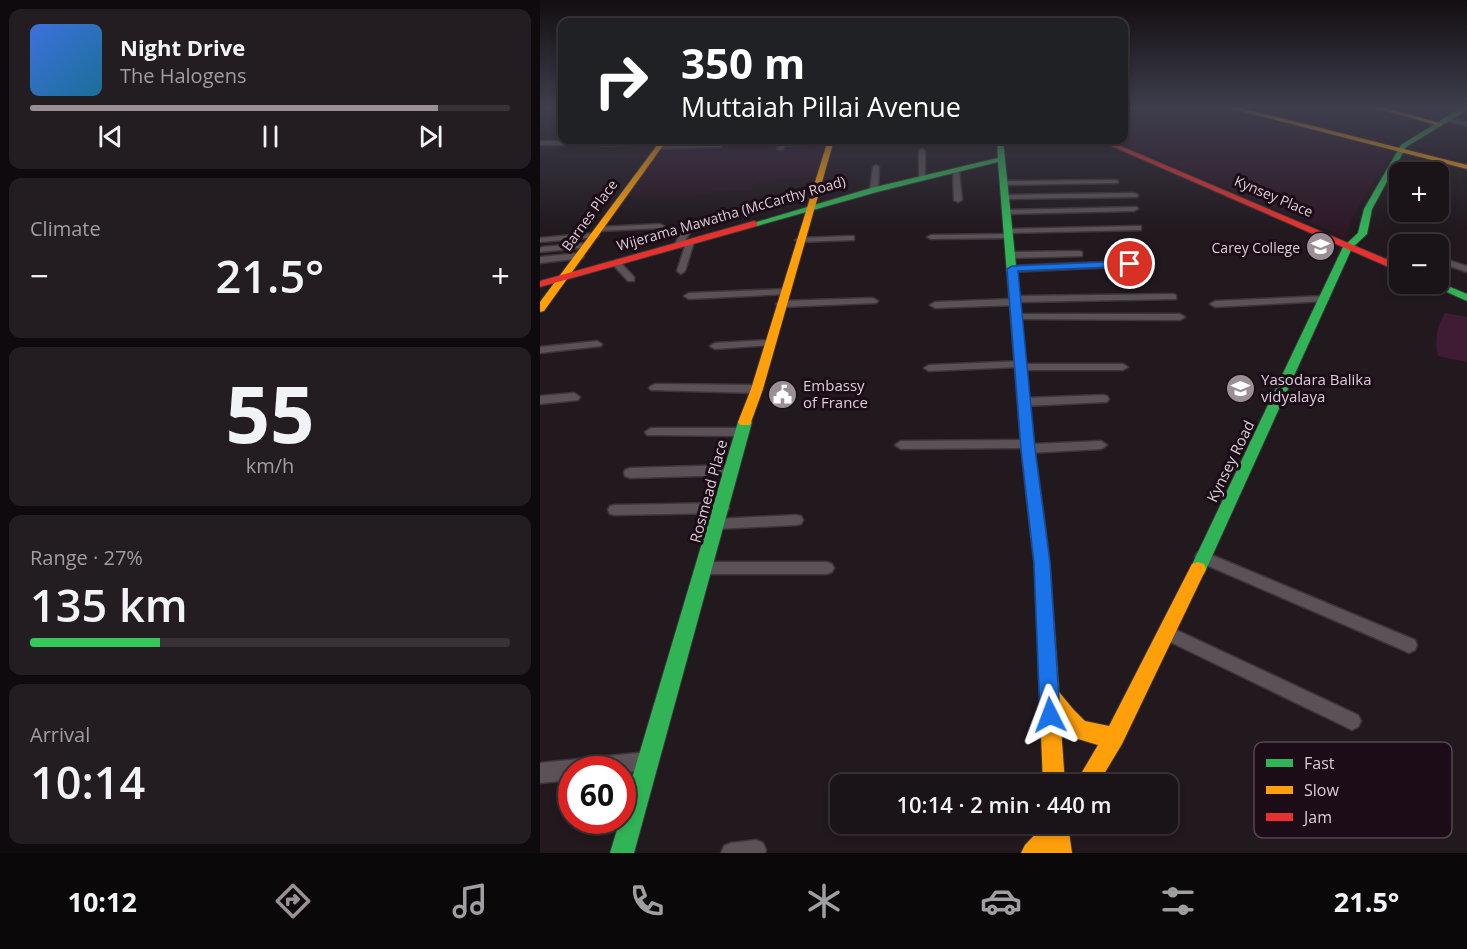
<!DOCTYPE html>
<html lang="en">
<head>
<meta charset="utf-8">
<style>
  body { margin:0; font-family:"Open Sans",sans-serif; background:#231c20; color:#f1f3f6; height:100vh; display:flex; flex-direction:column; font-size:22px; white-space:nowrap }
  * { box-sizing:border-box; margin:0 }
  p { font-size:20px; color:#9f9ea1 }
  .icon { flex:none; width:33px; height:33px; fill:none; stroke:currentColor; stroke-width:2; stroke-linecap:round; stroke-linejoin:round }
  .map { position:relative; flex:1; overflow:hidden }
  .panel { display:flex; flex-direction:column; gap:9px; padding:9px; background:#0e0a0d; width:540px }
  .panel>* { flex:none }
  .guide { position:absolute; left:18px; top:18px; width:570px; height:126px; border-radius:12px; box-shadow:0 3px 9px #0003,0 0 0 2px #383236; background:#202124; color:#fff; overflow:hidden }
  .fabs { position:absolute; left:849px; top:162px; display:grid; gap:12px }
  .fabs a { display:grid; place-items:center; width:60px; height:60px; border-radius:12px; background:#1a1317; box-shadow:0 3px 9px #0003,0 0 0 2px #383236; font-size:30px }
  .speed { position:absolute; left:18px; top:756px; display:flex; gap:12px; font-size:30px; font-weight:700; text-align:center }
  .speed>* { display:grid; place-content:center; width:78px; height:78px; border-radius:50%; background:#1a1317; box-shadow:0 3px 9px #0003,0 0 0 2px #383236; line-height:1 }
  .speed .limit { border:9px solid #d22; background:#fff; color:#111 }
  .pin { position:absolute; display:grid; place-items:center; width:51px; height:51px; color:#fff; margin:-26px; border:3px solid #fff; border-radius:50%; box-shadow:0 2px 6px #0007 }
  .me { position:absolute; width:66px; margin:-33px; rotate:357deg; stroke-linejoin:round; filter:drop-shadow(0 0 4px #0008) }
  .turn { display:flex; align-items:center; gap:21px; height:126px; padding:0 24px; font-size:27px }
  .turn .icon { width:78px; height:78px; stroke-width:2.5 }
  .turn b { display:block; font-size:42px; line-height:51px }
  .big { font-size:45px; font-weight:600; line-height:1.1 }
  .panel .widget { flex:1; display:flex; flex-direction:column; justify-content:center; gap:9px; min-width:0; padding:0 21px; border-radius:12px; background:#231c20 }
  .panel .dial { align-items:center; gap:0 }
  .dial b { font-size:78px; line-height:1 }
  .song { display:flex; align-items:center; gap:18px }
  .cover { width:72px; height:72px; border-radius:9px; background:linear-gradient(135deg,hsl(220 70% 55%),hsl(200 70% 35%)) }
  .played { height:6px; border-radius:3px; background:linear-gradient(90deg,#9a8f95 85%,#383236 85%) }
  .keys { display:flex; justify-content:space-around; direction:ltr }
  .heat { display:flex; justify-content:space-between; align-items:center; font-size:33px; direction:ltr }
  .charge { height:9px; border-radius:4px; background:linear-gradient(90deg,#34c759 27%,#383236 0) }
  .trip { position:absolute; left:290px; top:774px; width:348px; height:60px; border-radius:12px; background:#1a1317; box-shadow:0 3px 9px #0003,0 0 0 2px #383236; font-weight:600; line-height:60px; text-align:center }
  .tabs { display:flex; height:96px; justify-content:space-around; align-items:center; background:#0a0809; color:#9f9ea1 }
  .tabs .icon { width:42px; height:42px }
  .tabs .current { color:#9a8f95 }
  .tabs b { font-size:27px; color:#f1f3f6 }
  main { display:flex; flex:1; min-height:0 }
  .map>svg:first-child { display:block }
  .built { fill:#2d1826 }
  .green { fill:#3f1c34 }
  .lines { fill:none; stroke-linecap:round; stroke-linejoin:round }
  .street-casing { stroke:#3c353a; stroke-width:3 }
  .fast-casing { stroke:#3c353a; stroke-width:2 }
  .slow-casing { stroke:#3c353a; stroke-width:2 }
  .jam-casing { stroke:#3c353a; stroke-width:2 }
  .street { fill:#5a5257; fill-rule:evenodd }
  .fast { fill:#30b455; fill-rule:evenodd }
  .slow { fill:#ff9f0a; fill-rule:evenodd }
  .jam { fill:#e5322d; fill-rule:evenodd }
  .route { fill:#1a73e8; stroke:#114b97; stroke-width:1.5 }
  .labels { text-anchor:middle; dominant-baseline:central; stroke-width:6; stroke-linejoin:round; paint-order:stroke }
  .far-street-label { font-size:14px; fill:#daced5; stroke:#1c0c17 }
  .far-poi-label { font-size:14px; fill:#daced5; stroke:#1c0c17; text-anchor:end }
  .poi-label { font-size:15px; fill:#daced5; stroke:#1c0c17; text-anchor:start }
  .street-label { font-size:15px; fill:#daced5; stroke:#1c0c17 }
  .key { fill:#1c0c17; stroke:#554650; stroke-width:1.5 }
  .key-label { font-size:16px; fill:#daced5 }
</style>
</head>
<body>
<main>
<section class="panel">
<div class="widget">
<div class="song"><i class="cover"></i><div><b>Night Drive</b><p>The Halogens</p></div></div>
<div class="played"></div>
<div class="keys"><svg class="icon" aria-label="previous" viewBox="0 0 24 24"><path d="M18 5L8 12l10 7zM5 5v14"/></svg><svg class="icon" aria-label="pause" viewBox="0 0 24 24"><path d="M8 5v14M16 5v14"/></svg><svg class="icon" aria-label="next" viewBox="0 0 24 24"><path d="M6 5l10 7-10 7zM19 5v14"/></svg></div>
</div>
<div class="widget"><p>Climate</p>
<div class="heat"><a>−</a><b class="big">21.5°</b><a>+</a></div>
</div>
<div class="widget dial"><b>55</b><p>km/h</p></div>
<div class="widget"><p>Range · 27%</p><b class="big">135 km</b><div class="charge"></div></div>
<div class="widget"><p>Arrival</p><b class="big">10:14</b></div>
</section>
<div class="map">
<svg width="927" height="853" viewBox="0 0 927 853">
  <rect width="100%" height="100%" fill="#22191f"/>
  <path class="built" d="M584,108H681L854,151L820,203L805,237L573,140H584Z
    M288,143L276,178L217,180L211,190L174,191L172,194L85,196L120,148Z"/>
  <path class="green" d="M905,313L927,317V362L898,356C894,341 897,326 905,313Z"/>
  <g class="lines">
    <defs>
      <path id="street" d="M909,118L927,122V126L907,121Z
        M122,140L124,143L63,146L60,144L63,142Z
        M290,140L292,143L245,146L242,150L237,149L243,142Z
        M0,141H25L28,143L25,145H0Z
        M179,144L181,147L118,149L115,147L118,145Z
        M382,149L385,151V178L382,180L379,178V151Z
        M336,165L339,167L338,190L334,192L330,190L333,167Z
        M416,168L419,170L422,200L418,202L414,200L413,170Z
        M576,180L578,181V183L464,185L461,183L464,181Z
        M594,193L598,195L597,197L466,199L462,197L466,195Z
        M597,207L598,209L594,211L467,214L463,212L467,210Z
        M120,224L124,226L123,228L59,231L55,229L59,227Z
        M147,224L154,226L141,247H135L134,245Z
        M598,226H601V230L469,233L465,231L469,229Z
        M55,233L59,235L58,237L0,242V238Z
        M469,234H472V238L391,239L387,237L391,235Z
        M311,236H314V240L259,242L255,240L259,238Z
        M147,240L154,242L145,271L141,274L137,271Z
        M47,243L51,245L50,247L0,252V248L2,247Z
        M539,251L542,252V256L471,258L467,255L471,252Z
        M860,251V257L847,264L840,262Z
        M40,253L44,256L43,258L0,263V257Z
        M898,257L927,266V272L898,262Z
        M76,260L79,261L94,277V281H88L73,265L72,263Z
        M590,261L594,264L593,266L472,272L468,269L472,266Z
        M245,289L250,292L248,294L149,299L144,296L149,293Z
        M633,294L636,295V299L481,302L476,305L395,308L390,305L395,302L471,299L475,296Z
        M784,296L789,299L787,301L675,307L670,304L675,301Z
        M333,298L338,301L336,303L241,307L236,304L241,301Z
        M477,314H640L645,317L640,320L474,319L472,317Z
        M229,340L233,341L234,343L233,345L175,349L170,346L175,343Z
        M57,341L62,344L61,346L0,353V347Z
        M481,361L486,364H583L588,367L583,370H482L477,367L389,371L384,368L389,365Z
        M115,384L217,385L223,389L217,393L111,390L109,388L111,386Z
        M34,393L40,397L38,400L0,404V396Z
        M563,395L567,396L569,399L567,402L484,406L478,402L484,398Z
        M111,428H201L207,432L201,436L107,435L105,432Z
        M487,440L491,441L493,444L561,441L567,445L561,449L488,453L484,452L482,448L361,449L355,445L361,441Z
        M192,465L197,467L198,470L197,473L192,475L90,478L85,476L84,473L85,470L90,468Z
        M182,503L187,504L189,508L187,512L182,513L75,515L70,514L68,510L70,506L75,505Z
        M256,515L261,516L263,520L261,524L256,525L177,529L172,528L170,524L172,520L177,519Z
        M662,551L875,640L877,645L875,650L869,653L863,650L657,561L655,557L657,553Z
        M164,562H287L292,564L294,568L292,572L287,574H164L159,572L157,568L159,564Z
        M628,626L818,715L821,721L818,727L812,730L806,727L622,638L620,633L622,628Z
        M107,752L114,754L116,761L114,768L107,770L82,773V770H32V780L0,783V763Z
        M216,840L223,843L226,850L225,853H181L184,846L191,843Z"/>
      <path id="fast" d="M921,108L927,110L866,147L832,209L827,234L812,248L664,574L658,576L652,574L650,569L803,247L818,233L824,209L861,145Z
        M457,140H463L495,449L506,531L504,535L498,537L492,535L490,531L481,449L458,162L337,192L217,226L210,224L331,188L458,158Z
        M898,282L927,294V301L889,284Z
        M205,418L212,422L94,853H70L80,820H82V812L198,422Z"/>
      <path id="slow" d="M689,108H701L927,165V169Z
        M834,108H846L903,124L900,126Z
        M121,140H127L4,311L0,312V302Z
        M288,140H294L223,389L210,425H200L198,422L211,389Z
        M498,525L504,527L506,531L510,563L519,692L533,709L545,721L569,726L652,564L658,562L664,564L666,569L582,744L558,784H535L558,745L538,739L521,727L525,784H503L494,563L490,531L492,527Z
        M505,824H532L529,832L532,853H481L485,845Z"/>
      <path id="jam" d="M558,140H566L860,265V272Z
        M214,221L217,222V226L0,287V281Z"/>
    </defs>
    <use href="#street" class="street-casing"/>
    <use href="#fast" class="fast-casing"/>
    <use href="#slow" class="slow-casing"/>
    <use href="#jam" class="jam-casing"/>
    <use href="#street" class="street"/>
    <use href="#fast" class="fast"/>
    <use href="#slow" class="slow"/>
    <use href="#jam" class="jam"/>
  </g>
  <linearGradient id="sky" x2="0" y2="1"><stop stop-color="#130e11"/><stop offset="0.47" stop-color="#3e3e4d"/><stop offset="1" stop-color="#3e3e4d" stop-opacity="0"/></linearGradient>
  <rect width="927" height="228" fill="url(#sky)"/>
  <path class="route" d="M590,261L595,264L594,266L478,271L495,449L510,563L520,715L517,722L510,725L503,722L500,715L494,563L481,449L467,269L472,266Z"/>
  <defs>
    <symbol id="school-disc" viewBox="-11 -11 22 22"><circle r="9.5" fill="#9a8f95" stroke="#1c0c17"/><path d="M0-5L7-2L0 1L-7-2ZM-4 1L0 2.5L4 1V4Q0 6-4 4Z" fill="#fff"/></symbol>
    <symbol id="civic-disc" viewBox="-11 -11 22 22"><circle r="9.5" fill="#9a8f95" stroke="#1c0c17"/><path d="M-.6-6.5H3V-4.5H.6V-3L4-1V1h2V6H-6V1h2V-1L-.6-3ZM-1.2 2.5V6h2.4V2.5Z" fill="#fff"/></symbol>
  </defs>
  <g fill-rule="evenodd">
    <use href="#school-disc" x="764" y="230" width="33" height="33"/>
    <use href="#school-disc" x="684" y="372" width="33" height="33"/>
    <use href="#civic-disc" x="226" y="378" width="33" height="33"/>
  </g>
  <g class="labels">
    <g class="far-street-label">
      <text transform="translate(734 196) rotate(23)">Kynsey Place</text>
      <text transform="translate(191 213) rotate(-16)">Wijerama Mawatha (McCarthy Road)</text>
      <text transform="translate(49 215) rotate(-54)">Barnes Place</text>
    </g>
    <g class="far-poi-label">
      <text x="760" y="247">Carey College</text>
    </g>
    <g class="poi-label">
      <text x="721" y="379">Yasodara Balika<tspan x="721" dy="17">vidyalaya</tspan></text>
      <text x="263" y="385">Embassy<tspan x="263" dy="17">of France</tspan></text>
    </g>
    <g class="street-label">
      <text transform="translate(690 461) rotate(-64)">Kynsey Road</text>
      <text transform="translate(168 491) rotate(-75)">Rosmead Place</text>
    </g>
  </g>
  <rect x="714" y="742" width="198" height="96" rx="9" class="key"/>
  <rect x="726" y="759" width="27" height="8" fill="#30b455"/>
  <rect x="726" y="786" width="27" height="8" fill="#ff9f0a"/>
  <rect x="726" y="813" width="27" height="8" fill="#e5322d"/>
  <g class="key-label">
    <text x="764" y="769">Fast</text>
    <text x="764" y="796">Slow</text>
    <text x="764" y="823">Jam</text>
  </g>
</svg>
<div class="fabs">
<a>+</a>
<a>−</a>
</div>
<div class="speed"><div class="limit">60</div></div>
<div class="pin" style="left:590px;top:264px;background:#d93025"><svg class="icon" aria-label="arrive" viewBox="0 0 24 24"><path d="M6 21V4h12l-3 4 3 4H6"/></svg></div>
<svg class="me" style="left:510px;top:715px" viewBox="-20 -20 40 40"><path d="M0-17L14 15 0 8-14 15z" fill="#1a73e8" stroke="#fff" stroke-width="4"/></svg>
<div class="trip">10:14 · 2 min · 440 m</div>
<div class="guide">
<div class="turn"><svg class="icon" aria-label="right" viewBox="0 0 24 24"><path d="M7 20v-9h11M14 6l5 5-5 5"/></svg><div><b>350 m</b>Muttaiah Pillai Avenue</div></div>
</div>
</div>
</main>
<nav class="tabs">
<b>10:12</b>
<svg class="icon current" aria-label="directions" viewBox="0 0 24 24"><path d="M12 3l9 9-9 9-9-9zM9 14v-3h6M13 9l2 2-2 2"/></svg>
<svg class="icon" aria-label="music" viewBox="0 0 24 24"><path d="M9 18V5l10-2v13"/><circle cx="6" cy="18" r="3"/><circle cx="16" cy="16" r="3"/></svg>
<svg class="icon" aria-label="phone" viewBox="0 0 24 24"><path d="M5 4h4l2 5-3 2q2 4 5 5l2-3 5 2v4C11 20 4 13 5 4z"/></svg>
<svg class="icon" aria-label="climate" viewBox="0 0 24 24"><path d="M12 3v18M4 7l16 10M4 17L20 7"/></svg>
<svg class="icon" aria-label="car" viewBox="0 0 24 24"><path d="M5 17H2v-5l4-1 3-4h7l3 4 3 1v5h-3M9 17h6M6 11h13"/><circle cx="7" cy="17" r="2"/><circle cx="17" cy="17" r="2"/></svg>
<svg class="icon" aria-label="filters" viewBox="0 0 24 24"><path d="M4 7h16M4 17h16"/><circle cx="9" cy="7" r="2"/><circle cx="15" cy="17" r="2"/></svg>
<b>21.5°</b>
</nav>
</body>
</html>
